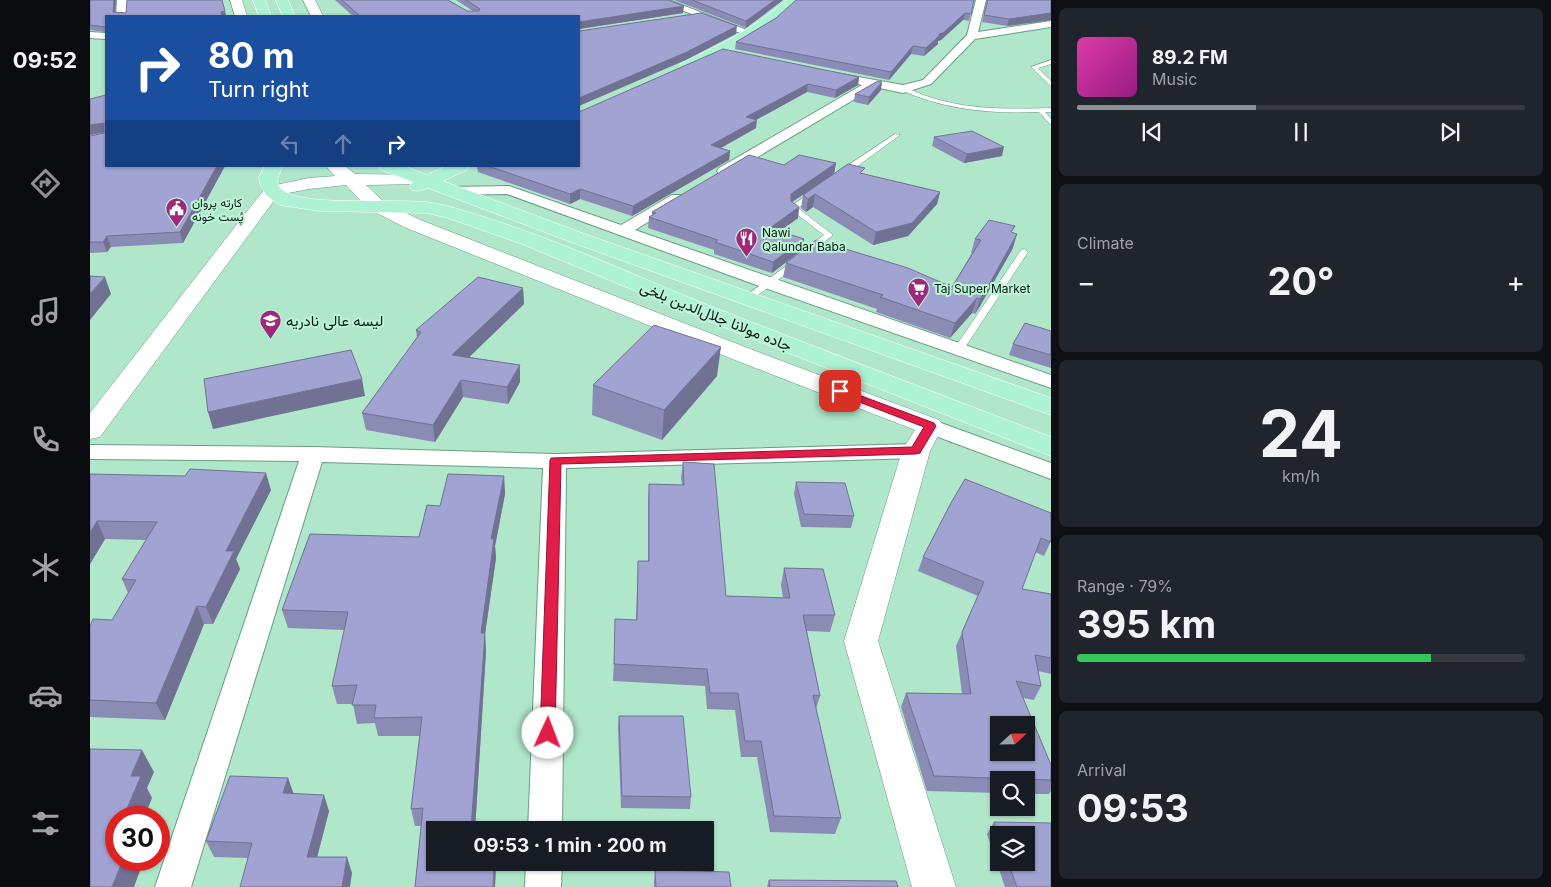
<!DOCTYPE html>
<html lang="en">
<head>
<meta charset="utf-8">
<style>
  body { margin:0; font-family:Inter,Vazirmatn,sans-serif; background:#20242c; color:#f1f3f6; height:100vh; display:flex; flex-direction:column; font-size:19px; white-space:nowrap }
  * { box-sizing:border-box; margin:0 }
  p { font-size:16px; color:#9ea1a6 }
  .icon { flex:none; width:28px; height:28px; fill:none; stroke:currentColor; stroke-width:2; stroke-linecap:round; stroke-linejoin:round }
  .map { position:relative; flex:1; overflow:hidden }
  .drawer { display:flex; flex-direction:column; gap:8px; padding:8px; background:#0d0f14; width:500px }
  .drawer>* { flex:none }
  .guide { position:absolute; left:15px; top:15px; width:475px; height:152px; border-radius:0px; box-shadow:0 1px 4px #0004; background:#1a4fa0; color:#fff; overflow:hidden }
  .needle { width:32px; rotate:68deg }
  .tools { position:absolute; left:900px; top:716px; display:grid; gap:10px }
  .tools a { display:grid; place-items:center; width:45px; height:45px; border-radius:0px; background:#171b24; box-shadow:0 1px 4px #0004; font-size:25px }
  .speed { position:absolute; left:15px; top:806px; display:flex; gap:10px; font-size:25px; font-weight:700; text-align:center }
  .speed>* { display:grid; place-content:center; width:65px; height:65px; border-radius:50%; background:#171b24; box-shadow:0 1px 4px #0004; line-height:1 }
  .speed .limit { border:8px solid #d22; background:#fff; color:#111 }
  .pin { position:absolute; display:grid; place-items:center; width:42px; height:42px; color:#fff; margin:-21px; border-radius:10px; box-shadow:0 2px 8px #0006 }
  .me { position:absolute; width:55px; margin:-28px; rotate:2deg; stroke-linejoin:round; filter:drop-shadow(0 0 4px #0008) }
  .turn { display:flex; align-items:center; gap:18px; height:105px; padding:0 20px; font-size:22px }
  .turn .icon { width:65px; height:65px; stroke-width:2.5 }
  .turn b { display:block; font-size:35px; line-height:42px }
  .lanes { display:flex; align-items:center; height:48px; padding:0 20px; background:#0003; justify-content:center; gap:25px; direction:ltr }
  .lanes .off { opacity:.35 }
  .big { font-size:38px; font-weight:700; line-height:1.1 }
  .drawer .card { flex:1; display:flex; flex-direction:column; justify-content:center; gap:8px; min-width:0; padding:0 18px; border-radius:8px; background:#20242c }
  .drawer .dial { align-items:center; gap:0 }
  .dial b { font-size:65px; line-height:1 }
  .song { display:flex; align-items:center; gap:15px }
  .cover { width:60px; height:60px; border-radius:8px; background:linear-gradient(135deg,hsl(320 70% 55%),hsl(310 70% 35%)) }
  .played { height:5px; border-radius:2px; background:linear-gradient(90deg,#8c9099 40%,#363941 40%) }
  .keys { display:flex; justify-content:space-around; direction:ltr }
  .heat { display:flex; justify-content:space-between; align-items:center; font-size:28px; direction:ltr }
  .charge { height:8px; border-radius:4px; background:linear-gradient(90deg,#34c759 79%,#363941 0) }
  .trip { position:absolute; left:336px; top:821px; width:288px; height:50px; border-radius:0px; background:#171b24; box-shadow:0 1px 4px #0004; font-weight:700; line-height:50px; text-align:center }
  main { display:flex; flex:1; min-height:0 }
  .dock { display:flex; flex-direction:column; width:90px; justify-content:space-around; align-items:center; background:#090b0e; color:#9ea1a6 }
  .dock .icon { width:35px; height:35px }
  .dock .current { color:#8c9099 }
  .dock b { font-size:22px; color:#f1f3f6 }
  .map>svg:first-child { display:block }
  .lines { fill:none; stroke-linecap:round; stroke-linejoin:round }
  .service-casing { stroke:#689d83; stroke-width:1 }
  .minor-casing { stroke:#689d83; stroke-width:2 }
  .tertiary-casing { stroke:#689d83; stroke-width:1 }
  .secondary-casing { stroke:#689d83; stroke-width:1 }
  .primary-casing { stroke:#fff; stroke-width:1 }
  .service { fill:#fff; fill-rule:evenodd }
  .minor { fill:#fff; fill-rule:evenodd }
  .tertiary { fill:#fff; fill-rule:evenodd }
  .secondary { fill:#fff; fill-rule:evenodd }
  .primary { fill:#adf2d3; fill-rule:evenodd }
  .wall { fill:#8a8cb5; fill-rule:evenodd }
  .shaded-wall { fill:#717293 }
  .building { fill:#a1a3d2; stroke:#717293; fill-rule:evenodd }
  .route { fill:#e11d48; stroke:#92132f }
  .labels { text-anchor:middle; dominant-baseline:central; stroke-width:4; stroke-linejoin:round; paint-order:stroke }
  .far-poi-label { font-size:12px; fill:#051a11; stroke:#bdf4d8; text-anchor:start }
  .street-label { font-size:15px; fill:#051a11; stroke:#bdf4d8 }
  .poi-label { font-size:15px; fill:#051a11; stroke:#bdf4d8; text-anchor:start }
</style>
</head>
<body>
<main>
<nav class="dock">
<b>09:52</b>
<svg class="icon current" aria-label="directions" viewBox="0 0 24 24"><path d="M12 3l9 9-9 9-9-9zM9 14v-3h6M13 9l2 2-2 2"/></svg>
<svg class="icon" aria-label="music" viewBox="0 0 24 24"><path d="M9 18V5l10-2v13"/><circle cx="6" cy="18" r="3"/><circle cx="16" cy="16" r="3"/></svg>
<svg class="icon" aria-label="phone" viewBox="0 0 24 24"><path d="M5 4h4l2 5-3 2q2 4 5 5l2-3 5 2v4C11 20 4 13 5 4z"/></svg>
<svg class="icon" aria-label="climate" viewBox="0 0 24 24"><path d="M12 3v18M4 7l16 10M4 17L20 7"/></svg>
<svg class="icon" aria-label="car" viewBox="0 0 24 24"><path d="M5 17H2v-5l4-1 3-4h7l3 4 3 1v5h-3M9 17h6M6 11h13"/><circle cx="7" cy="17" r="2"/><circle cx="17" cy="17" r="2"/></svg>
<svg class="icon" aria-label="filters" viewBox="0 0 24 24"><path d="M4 7h16M4 17h16"/><circle cx="9" cy="7" r="2"/><circle cx="15" cy="17" r="2"/></svg>
</nav>
<div class="map">
<svg width="961" height="887" viewBox="0 0 961 887">
  <rect width="100%" height="100%" fill="#b0e7cb"/>
  <g class="lines">
    <defs>
      <path id="service" d="M961,60V64L948,68L961,81V86L941,67Z
        M813,87C825,91 837,97 849,100C886,110 924,109 961,108V112H955L961,119V125L949,112C901,114 855,110 811,90V88Z
        M805,134L810,135L754,176H748V172Z
        M721,192L728,194L708,208L743,235L720,253L717,252V248L734,235L699,208Z
        M934,249L938,252L874,349L872,351H866L864,349L931,250Z
        M706,259L709,260V264L660,301H654V297Z"/>
      <path id="minor" d="M27,0H37L36,16H26Z
        M566,0H579L667,34L666,36H658Z
        M886,0H896L888,32L961,21V27L885,39L841,84L813,93L785,87L639,174H629L627,171L629,168L772,85L736,77L734,75L736,73L740,72L813,85L833,80L877,35Z
        M0,32L16,33V39L0,38Z
        M419,186L531,225L582,195H592L595,198L592,201L545,230L961,375V388L672,287L417,194L361,195L356,194L354,191L356,188L361,187Z
        M840,419L961,463V479L832,431L829,426L832,421Z
        M826,444L834,446L837,451L834,456L826,458L476,468L472,830H438L453,468L232,462L101,887H65L209,461L0,459V445L223,447L465,454Z
        M436,862H472L471,887H435Z"/>
      <path id="tertiary" d="M140,0H152L157,16H145Z
        M213,0H225L233,16H221Z"/>
      <path id="secondary" d="M236,166H255L265,174L337,175L340,179L337,183L331,184L276,185L293,201L328,219L668,352L849,420L853,426L840,451L788,641L866,887H822L754,641L812,451L825,430L650,362L314,227L279,209L256,185L219,189L188,195L10,437L0,439V413L176,187L219,178L245,176Z"/>
      <path id="primary" d="M163,0H175L181,16H169Z
        M186,0H198L205,16H193Z
        M696,0H709C684,31 636,53 601,69H591L589,66L591,63C629,46 665,28 696,0Z
        M175,166H193C189,174 184,182 191,189C213,209 314,196 349,204C439,227 525,267 610,302C727,348 844,392 961,437V456L650,334L432,244L358,218L337,213L229,211L190,205L176,195L170,184L169,177Z
        M289,166H314L337,175L356,166H379L377,170L353,181L492,233L961,398V415L478,241L338,188L328,191L322,190L319,186L323,182L291,170Z"/>
    </defs>
    <use href="#service" class="service-casing"/>
    <use href="#minor" class="minor-casing"/>
    <use href="#tertiary" class="tertiary-casing"/>
    <use href="#secondary" class="secondary-casing"/>
    <use href="#primary" class="primary-casing"/>
    <use href="#service" class="service"/>
    <use href="#minor" class="minor"/>
    <use href="#tertiary" class="tertiary"/>
    <use href="#secondary" class="secondary"/>
    <use href="#primary" class="primary"/>
  </g>
  <path class="wall" d="M0,0H26L25,12L36,13L37,0L134,1H132L136,16H16V37V32L0,30Z
    M245,0H358L377,11H383L366,0H578L593,13L489,29V16H263Z
    M584,0H693L656,28Z
    M884,0L879,21L873,20L851,40L848,41V44L834,56L821,54L799,80L645,49L646,42L686,18Z
    M897,0H961V20L917,26L892,22Z
    M769,77L768,85L745,98L717,92L666,120V128L631,148L640,151L639,160L542,216L490,199L480,204L388,172L387,166H489V112Z
    M791,90L778,105L764,102L765,94Z
    M16,95V166H135L93,243L21,247L17,252L0,253V136L14,133V132L0,135Z
    M844,137L912,156L874,163L842,146Z
    M746,163L744,174L702,202L709,207L708,218L690,231L714,239L712,250L682,273L624,254V250L558,228L559,217L562,215V212L694,165Z
    M773,174L850,192L847,204L818,236L783,245L723,207L716,212L711,208L713,195Z
    M923,233V248L890,306L885,314L882,313L860,338L786,312L787,309L693,277L696,263L862,287L882,253H881L885,239Z
    M433,288L434,304L379,357L430,365V382L418,404L373,397L345,442L276,430L272,413L327,338L326,330Z
    M961,331V368L919,355L923,344Z
    M627,376L572,440L502,415L503,385Z
    M593,462L636,596L693,598L691,585L694,568L745,615L740,632L717,631L730,696L726,709L751,818L745,834L680,832L667,757H651L645,710L617,709L615,686L523,681L525,636L546,620L548,561H558V500L559,484L592,485L591,478Z
    M0,474L181,490L146,559L150,569L123,624H114L75,720L0,717V626L22,620L38,593L32,579L56,540L15,539L0,564Z
    M358,474L414,476L415,494L405,546L406,558L395,634L396,651L385,830H345V862H406L405,887H325L331,826H325L321,809L330,736H288L285,723L267,724L263,704H247L242,686L255,630L198,628L192,610L220,534L329,537L337,505L350,506Z
    M706,482L764,516L761,528L711,527L704,494Z
    M862,501L961,541L954,556L945,552L932,589L961,594V674L948,671L951,686L944,700L933,698L961,765V791L959,794H936V780H909V793L837,791L811,707L816,693L872,694L866,646L888,596L828,571L833,557Z
    M529,716L601,797L600,809L531,808L528,728Z
    M198,778L203,793L239,811L227,857L262,873L158,858L124,857L116,841Z
    M904,822L961,887H915L897,834ZM909,835L936,862H909Z
    M565,870L641,887H564V881Z
    M679,880L808,887H677Z"/>
  <path class="shaded-wall" d="M24,0H26L25,16L23,12Z
    M685,0H693L656,28V21Z
    M594,6L593,13L489,29V22Z
    M135,11L136,16H132L131,12Z
    M875,13L873,20L851,40L848,41V44L834,56L836,48L849,34Z
    M961,13V20L917,26L919,19Z
    M647,26L646,34L596,60L489,106V98Z
    M823,46L821,54L799,80L801,72Z
    M769,77L768,85L745,98L746,90Z
    M792,82L791,90L778,105L779,97Z
    M718,84L717,92L655,126L656,117Z
    M667,120L666,128L620,154L621,145Z
    M14,123L16,132L0,135V125Z
    M914,147L912,156L874,163L877,154Z
    M640,151L639,160L542,216L543,206Z
    M746,163L744,174L699,204L701,194Z
    M127,166H135L93,243L90,232Z
    M490,189V199L480,204V194Z
    M850,192L847,204L818,236L783,245L786,232Z
    M725,194L723,207L716,212L718,199Z
    M709,207L708,218L679,239L680,228Z
    M927,234L923,248L890,306L885,314L890,299Z
    M17,236L21,247L17,252L13,242Z
    M714,239L712,250L682,273L683,262Z
    M15,277L21,294L0,320V294Z
    M433,288L434,304L364,372L362,355Z
    M887,298L882,313L860,338L865,323Z
    M631,347L627,376L572,440L574,410Z
    M430,365V382L418,404L417,387Z
    M272,379L275,396L123,429L118,412Z
    M371,380L373,397L345,442L343,425Z
    M176,473L181,490L146,559L150,569L123,624L116,607L136,551Z
    M414,476L415,494L405,546L406,558L395,634L396,651L385,830H381L391,633L401,539Z
    M7,521L15,539L0,564V533Z
    M107,606L114,624L75,720L66,703Z
    M52,750L64,772L57,788L62,798L54,818H33L41,776Z
    M198,778L204,795L193,793Z
    M234,795L239,811L223,873L217,857Z
    M257,857L262,873L260,887H252Z
    M33,860H54L44,887H22Z
    M404,862H406L405,887H403Z"/>
  <path class="building" d="M0,0H24L23,12L36,13L37,0H132L135,11L131,12L132,16H16V35V27L0,25Z
    M252,0H358L377,11H389L390,9L376,0H578L594,6L489,22V16H270Z
    M602,0H685L656,21Z
    M706,0H884L881,14L875,13L853,33L849,34V36L836,48L823,46L801,72L646,42L686,18Z
    M898,0H961V13L919,19L894,15Z
    M611,13L647,26L597,52L489,98V31Z
    M633,49L769,77L746,90L718,84L656,117L667,120L621,145L640,151L543,206L490,189L480,194L398,166H489V112Z
    M788,81L792,82L779,97L765,94Z
    M16,95V166H127L90,232L17,236L13,242H0V136L14,133V123L0,125V99Z
    M882,131L914,147L877,154L844,137Z
    M659,155L694,165L709,155L746,163L701,194V201L709,207L680,228L714,239L683,262L625,242L628,240L559,217L566,213L562,212Z
    M758,164L775,168L770,173L850,192L822,223L786,232L725,194L718,199L713,195Z
    M899,220L925,226L921,232L927,234L895,292L890,299L887,298L865,323L790,297L793,295L696,263L726,240L818,268L862,287L891,240L885,239Z
    M0,276L15,277L0,294Z
    M388,277L433,288L362,355L430,365L417,387L371,380L343,425L272,413L331,332L326,330Z
    M935,323L961,331V355L923,344Z
    M564,325L631,347L574,410L503,385Z
    M261,350L272,379L118,412L114,379Z
    M593,462L624,464L636,596L700,598L694,568L733,569L745,615H713L730,696L723,695L751,818L684,816L671,741H655L648,693H620L617,669L524,664L525,619L547,620L548,561H559V484L594,485Z
    M100,469L176,473L136,551H144L116,607L107,606L66,703L0,700V626L3,619L22,620L46,580L32,579L67,522L7,521L0,533V474L95,476Z
    M358,474L414,476L401,539H404L391,633H395L381,830H345V862H404L403,887H325L333,808L321,809L332,717L284,718L286,705H262L267,685L242,686L258,612L192,610L220,534L329,537L337,505L350,506Z
    M875,479L961,513V542L951,538L932,589L961,594V658L945,655L951,686L926,681L961,765V780L844,776L816,693L881,694L872,632L894,582L833,557L862,501ZM909,725H936V752H909Z
    M706,482L755,483L764,516L714,514Z
    M529,716H593L601,797L532,796Z
    M0,749L52,750L41,776H51L33,818H26V833L24,838H26V860H33L22,887H0Z
    M140,776L198,778L193,793L234,795L217,857H257L252,887H150L162,843L116,841Z
    M904,822L961,823V887H927L918,862H936V835L909,836Z
    M565,870L639,872L641,887H566Z
    M679,880L806,881L808,887H680Z"/>
  <path class="route" d="M750,388L844,423L846,426L830,453L826,454L471,464L465,733L463,738L458,740L452,738L450,733L460,460L461,458L822,447L834,427L746,393L744,391L746,389Z"/>
  <defs>
    <symbol id="civic-pin" viewBox="-11 -11 22 30"><path d="M0 17L-7.5 6A9.5 9.5 0 1 1 7.5 6Z" fill="#a1277d" stroke="#bdf4d8"/><path d="M-.6-6.5H3V-4.5H.6V-3L4-1V1h2V6H-6V1h2V-1L-.6-3ZM-1.2 2.5V6h2.4V2.5Z" fill="#fff"/></symbol>
    <symbol id="restaurant-pin" viewBox="-11 -11 22 30"><path d="M0 17L-7.5 6A9.5 9.5 0 1 1 7.5 6Z" fill="#a1277d" stroke="#bdf4d8"/><path d="M-5-6h1v4h1v-4h1v4h1v-4h1v5L-1.5 .5V6h-2V.5L-5-1ZM5-6V6H3V1.5H1.5Q1.5-4 5-6Z" fill="#fff"/></symbol>
    <symbol id="supermarket-pin" viewBox="-11 -11 22 30"><path d="M0 17L-7.5 6A9.5 9.5 0 1 1 7.5 6Z" fill="#a1277d" stroke="#bdf4d8"/><path d="M-6-5.5h2.5l.6 2H6L4.5 2H-2.5L-4.4-4H-6ZM-1.5 3.2a1.3 1.3 0 1 0 .1 0ZM3 3.2a1.3 1.3 0 1 0 .1 0Z" fill="#fff"/></symbol>
    <symbol id="school-pin" viewBox="-11 -11 22 30"><path d="M0 17L-7.5 6A9.5 9.5 0 1 1 7.5 6Z" fill="#a1277d" stroke="#bdf4d8"/><path d="M0-5L7-2L0 1L-7-2ZM-4 1L0 2.5L4 1V4Q0 6-4 4Z" fill="#fff"/></symbol>
  </defs>
  <g fill-rule="evenodd">
    <use href="#civic-pin" x="74" y="196" width="25" height="34"/>
    <use href="#restaurant-pin" x="644" y="226" width="25" height="34"/>
    <use href="#supermarket-pin" x="816" y="276" width="25" height="34"/>
    <use href="#school-pin" x="168" y="308" width="25" height="34"/>
  </g>
  <g class="labels">
    <g class="far-poi-label">
      <text x="102" y="202">کارته پروان<tspan x="102" dy="14">پُست خونه</tspan></text>
      <text x="672" y="232">Nawi<tspan x="672" dy="14">Qalundar Baba</tspan></text>
      <text x="844" y="288">Taj Super Market</text>
    </g>
    <g class="street-label">
      <text transform="translate(626 316) rotate(22)">جاده مولانا جلال‌الدین بلخی</text>
    </g>
    <g class="poi-label">
      <text x="196" y="320">لیسه عالی نادریه</text>
    </g>
  </g>
</svg>
<div class="tools">
<a><svg class="needle" viewBox="-14 -14 28 28"><path d="M0-13l5 13h-10z" fill="#e53935"/><path d="M0 13l5-13h-10z" fill="#9ea1a6"/></svg></a>
<a><svg class="icon" aria-label="search" viewBox="0 0 24 24"><circle cx="10" cy="10" r="6"/><path d="M15 15l6 6"/></svg></a>
<a><svg class="icon" aria-label="layers" viewBox="0 0 24 24"><path d="M12 4l9 5-9 5-9-5zM3 14l9 5 9-5"/></svg></a>
</div>
<div class="speed"><div class="limit">30</div></div>
<div class="pin" style="left:750px;top:391px;background:#d93025"><svg class="icon" aria-label="arrive" viewBox="0 0 24 24"><path d="M6 21V4h12l-3 4 3 4H6"/></svg></div>
<svg class="me" style="left:458px;top:733px" viewBox="-20 -20 40 40"><circle r="19" fill="#fff"/><path d="M0-13L10 11 0 6-10 11z" fill="#e11d48"/></svg>
<div class="trip">09:53 · 1 min · 200 m</div>
<div class="guide">
<div class="turn"><svg class="icon" aria-label="right" viewBox="0 0 24 24"><path d="M7 20v-9h11M14 6l5 5-5 5"/></svg><div><b>80 m</b>Turn right</div></div>
<div class="lanes"><svg class="icon off" aria-label="left" viewBox="0 0 24 24"><path d="M17 20v-9H6M10 6l-5 5 5 5"/></svg><svg class="icon off" aria-label="ahead" viewBox="0 0 24 24"><path d="M12 20V5M6 11l6-6 6 6"/></svg><svg class="icon" aria-label="right" viewBox="0 0 24 24"><path d="M7 20v-9h11M14 6l5 5-5 5"/></svg></div>
</div>
</div>
<section class="drawer">
<div class="card">
<div class="song"><i class="cover"></i><div><b>89.2 FM</b><p>Music</p></div></div>
<div class="played"></div>
<div class="keys"><svg class="icon" aria-label="previous" viewBox="0 0 24 24"><path d="M18 5L8 12l10 7zM5 5v14"/></svg><svg class="icon" aria-label="pause" viewBox="0 0 24 24"><path d="M8 5v14M16 5v14"/></svg><svg class="icon" aria-label="next" viewBox="0 0 24 24"><path d="M6 5l10 7-10 7zM19 5v14"/></svg></div>
</div>
<div class="card"><p>Climate</p>
<div class="heat"><a>−</a><b class="big">20°</b><a>+</a></div>
</div>
<div class="card dial"><b>24</b><p>km/h</p></div>
<div class="card"><p>Range · 79%</p><b class="big">395 km</b><div class="charge"></div></div>
<div class="card"><p>Arrival</p><b class="big">09:53</b></div>
</section>
</main>
</body>
</html>
